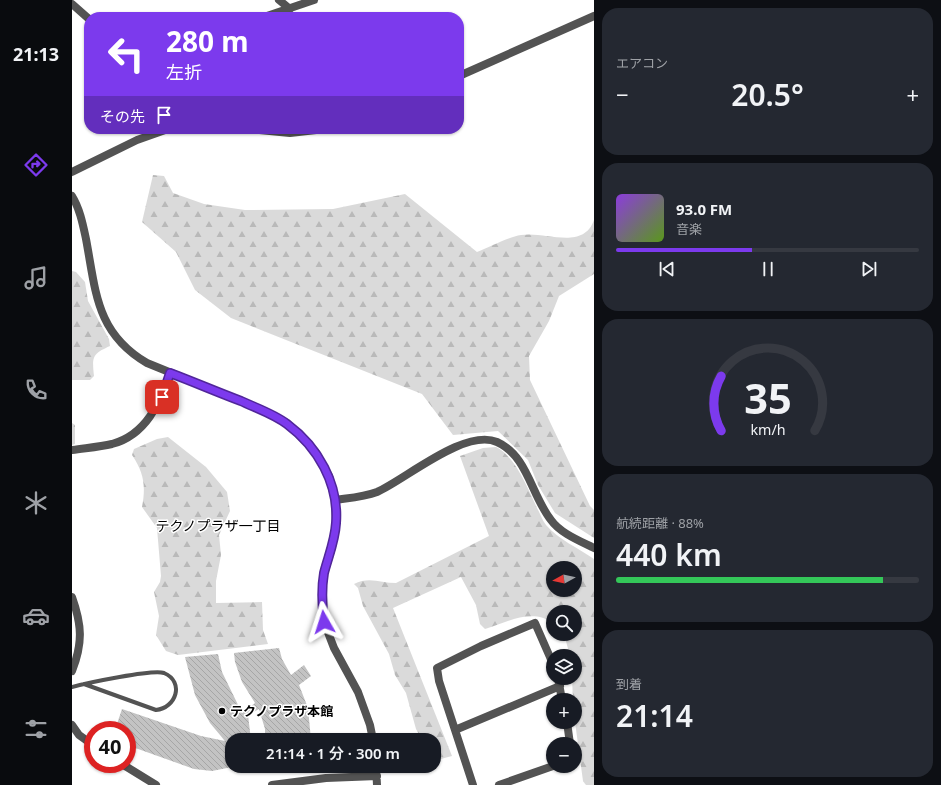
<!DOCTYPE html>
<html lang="ja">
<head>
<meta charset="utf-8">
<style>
  body { margin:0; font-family:"Noto Sans","Noto Sans JP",sans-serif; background:#242831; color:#f1f3f6; height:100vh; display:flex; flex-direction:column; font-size:15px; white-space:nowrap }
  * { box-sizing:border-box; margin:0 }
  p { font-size:13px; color:#9ea1a6 }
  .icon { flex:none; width:22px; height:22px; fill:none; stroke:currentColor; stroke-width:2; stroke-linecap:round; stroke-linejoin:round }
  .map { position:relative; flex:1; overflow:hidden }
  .drawer { display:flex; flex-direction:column; gap:8px; padding:8px; background:#0d0f14; width:347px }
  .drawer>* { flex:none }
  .top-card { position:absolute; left:12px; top:12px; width:380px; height:122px; border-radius:16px; box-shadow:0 1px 3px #0004; background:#7c3aed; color:#fff; overflow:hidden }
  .needle { width:26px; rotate:262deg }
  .fabs { position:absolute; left:474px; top:561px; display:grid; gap:8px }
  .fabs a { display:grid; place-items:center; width:36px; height:36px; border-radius:50%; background:#171b24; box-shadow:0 1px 3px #0004; font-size:20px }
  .speed { position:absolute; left:12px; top:721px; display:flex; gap:8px; font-size:20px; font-weight:700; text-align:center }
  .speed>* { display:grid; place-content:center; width:52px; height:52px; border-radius:50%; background:#171b24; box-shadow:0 1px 3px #0004; line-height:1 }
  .speed .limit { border:6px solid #d22; background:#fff; color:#111 }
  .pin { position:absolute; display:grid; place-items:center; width:34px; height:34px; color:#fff; margin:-17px; border-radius:8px; box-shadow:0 2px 6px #0006 }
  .me { position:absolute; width:44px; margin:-22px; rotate:354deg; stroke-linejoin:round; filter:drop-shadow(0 0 3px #0008) }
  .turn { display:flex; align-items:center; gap:14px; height:84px; padding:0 16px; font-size:18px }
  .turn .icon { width:52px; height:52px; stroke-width:2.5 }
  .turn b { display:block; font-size:28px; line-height:34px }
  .then { display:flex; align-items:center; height:38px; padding:0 16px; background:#0003; gap:8px; font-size:15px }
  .big { font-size:30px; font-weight:600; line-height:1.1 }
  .drawer .card { flex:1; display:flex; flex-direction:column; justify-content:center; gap:6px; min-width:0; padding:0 14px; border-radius:16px; background:#242831 }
  .drawer .dial { align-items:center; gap:0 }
  .dial svg { height:104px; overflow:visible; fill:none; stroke:#363941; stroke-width:7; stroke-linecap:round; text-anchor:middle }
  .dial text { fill:#f1f3f6; stroke:none }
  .song { display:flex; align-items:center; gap:12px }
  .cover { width:48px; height:48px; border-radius:6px; background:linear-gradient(135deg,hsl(270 70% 55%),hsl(90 70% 35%)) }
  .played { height:4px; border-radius:2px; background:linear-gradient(90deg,#7c3aed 45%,#363941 45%) }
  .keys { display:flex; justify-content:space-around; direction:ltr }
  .heat { display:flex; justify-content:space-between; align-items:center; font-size:22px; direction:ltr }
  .charge { height:6px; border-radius:3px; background:linear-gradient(90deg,#34c759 88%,#363941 0) }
  .trip { position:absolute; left:153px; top:733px; width:216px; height:40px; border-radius:16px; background:#171b24; box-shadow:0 1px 3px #0004; font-weight:600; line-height:40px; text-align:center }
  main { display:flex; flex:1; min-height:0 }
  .dock { display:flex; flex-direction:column; width:72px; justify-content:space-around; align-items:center; background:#090b0e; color:#9ea1a6 }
  .dock .icon { width:28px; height:28px }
  .dock .active { color:#7c3aed }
  .dock b { font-size:18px; color:#f1f3f6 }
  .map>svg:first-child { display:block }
  .forest { fill:url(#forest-firs); fill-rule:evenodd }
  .building { fill:url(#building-back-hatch) }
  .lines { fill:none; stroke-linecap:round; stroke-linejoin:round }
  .service { stroke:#535353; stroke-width:4 }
  .minor { stroke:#535353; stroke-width:8 }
  .tertiary { stroke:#535353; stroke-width:8 }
  .route-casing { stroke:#51269a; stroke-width:10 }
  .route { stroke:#7c3aed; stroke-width:7 }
  .poi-dot { fill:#000; stroke:#fff; stroke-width:1.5 }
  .labels { text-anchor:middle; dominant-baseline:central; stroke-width:3; stroke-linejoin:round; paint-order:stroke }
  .poi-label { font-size:13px; font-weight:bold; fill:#000; stroke:#fff; text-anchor:start }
  .neighbourhood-label { font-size:14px; fill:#000; stroke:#fff }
</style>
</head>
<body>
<main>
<nav class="dock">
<b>21:13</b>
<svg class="icon active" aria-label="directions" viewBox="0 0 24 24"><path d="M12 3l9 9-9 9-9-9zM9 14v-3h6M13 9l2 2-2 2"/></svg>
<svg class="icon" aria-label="music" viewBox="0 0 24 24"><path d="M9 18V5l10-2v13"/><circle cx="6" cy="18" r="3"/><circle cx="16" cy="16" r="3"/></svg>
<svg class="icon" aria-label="phone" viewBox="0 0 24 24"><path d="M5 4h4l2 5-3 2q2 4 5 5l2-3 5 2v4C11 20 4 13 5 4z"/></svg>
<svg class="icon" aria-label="climate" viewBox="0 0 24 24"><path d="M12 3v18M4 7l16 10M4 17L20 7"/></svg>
<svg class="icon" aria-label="car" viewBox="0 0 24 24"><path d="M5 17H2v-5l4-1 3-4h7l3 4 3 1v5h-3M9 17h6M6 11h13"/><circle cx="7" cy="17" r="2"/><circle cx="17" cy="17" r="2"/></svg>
<svg class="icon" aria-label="filters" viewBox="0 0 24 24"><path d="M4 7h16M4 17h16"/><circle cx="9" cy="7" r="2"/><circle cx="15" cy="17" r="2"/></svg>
</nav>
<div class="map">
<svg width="522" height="785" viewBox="0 0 522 785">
  <defs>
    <pattern id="forest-firs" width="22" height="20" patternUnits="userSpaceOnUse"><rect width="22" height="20" fill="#dadada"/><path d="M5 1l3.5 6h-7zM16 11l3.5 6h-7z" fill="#b9b9b9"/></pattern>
    <pattern id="building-back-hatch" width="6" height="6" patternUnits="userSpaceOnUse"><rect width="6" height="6" fill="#c3c3c3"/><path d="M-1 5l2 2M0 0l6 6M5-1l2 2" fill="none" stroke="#a6a6a6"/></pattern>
  </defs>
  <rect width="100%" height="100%" fill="#fff"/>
  <path class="forest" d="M81,175L92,176L101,193L132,204L173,210L261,209L333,194L405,252C418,247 436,237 449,235C474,231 511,251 522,220V274L487,296L477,321L457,356L458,380L518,506L522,510V538L483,513L466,485L456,460L426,431L381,435L350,394L159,318L123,290L104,252L70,222Z
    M0,271L4,272L13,282L16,301L37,339L38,346C20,354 20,357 22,376L18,380H0Z
    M0,423L3,425V444L0,445Z
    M96,437L134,467L155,492L158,511L147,535L149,555L144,581V603L190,602L191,630L196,644L106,655L94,651L84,635L87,616L82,592L88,582L89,576L85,528L70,507C74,486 72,473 60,455L62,449L85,439Z
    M424,447C443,456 456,489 465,508C468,513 470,520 474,525C486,539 506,548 522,559V785H514L511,781L503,722V700H501L500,678H503V656H498L492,634H503V612H481V623C460,608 435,622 413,629L408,624L404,605L389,577L321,608L380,756L365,760L362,757V740H350L344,729L334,693L323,675L317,654L291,606L286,588L282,584C297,576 309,583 324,583L417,536L388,456L411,448ZM481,568H503V590H481Z"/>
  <path class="building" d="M207,648L210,659L219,675L232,665L239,676L227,685L236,708L239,740H193V729L187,709L176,715L179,740H160V767L140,771L122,769L55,745V730H43L50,709L129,736L153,741L138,723L123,695L113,657L146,654L150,672L170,713L183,703L170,682L163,662L162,653Z"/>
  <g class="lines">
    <path class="service" d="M0,687C15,683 81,669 92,673C113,682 104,708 84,710L12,684"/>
    <path class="minor" d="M207,0L218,9
      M0,4L17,19
      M192,17L242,0
      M387,76L522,16
      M178,129L218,133L253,129
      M0,172L65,140L96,129
      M486,678L490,700
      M495,722L498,744
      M383,730L488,686
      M401,785L367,681L365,668L409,646L463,623L481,664
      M427,785L481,766"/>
    <path class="tertiary" d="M0,196C8,209 11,225 14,239C24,292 24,333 75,363L188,409L215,423L243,451L257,476L263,500L264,523L260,547L252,574L250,597L252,622L262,648L286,692L298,725L301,740
      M0,450C13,448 27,447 40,444C74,435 88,403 98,373
      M263,500C277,498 292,497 305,492C334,479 393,428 425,442C456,456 459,495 479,520C488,533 508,541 522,548
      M0,597C10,625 11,643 0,671
      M0,725L7,735L21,745
      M50,764L84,785
      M304,766L305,785
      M200,785L254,778L305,776"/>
  </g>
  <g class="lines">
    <defs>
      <path id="route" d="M90,397L98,373C122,382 145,392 169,401C184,408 202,414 215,424C246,447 267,484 264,523C263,541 256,557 252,573C249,590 250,605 252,622"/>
    </defs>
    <use href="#route" class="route-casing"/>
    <use href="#route" class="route"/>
  </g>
  <circle class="poi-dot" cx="150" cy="711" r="4"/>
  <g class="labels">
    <g class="poi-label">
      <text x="158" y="711">テクノプラザ本館</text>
    </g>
    <g class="neighbourhood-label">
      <text x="146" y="525">テクノプラザ一丁目</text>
    </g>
  </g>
</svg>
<div class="fabs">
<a><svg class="needle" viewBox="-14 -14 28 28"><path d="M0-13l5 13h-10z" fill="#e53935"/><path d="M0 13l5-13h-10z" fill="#9ea1a6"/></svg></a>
<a><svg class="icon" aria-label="search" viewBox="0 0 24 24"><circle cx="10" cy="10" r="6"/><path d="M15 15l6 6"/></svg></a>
<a><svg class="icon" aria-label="layers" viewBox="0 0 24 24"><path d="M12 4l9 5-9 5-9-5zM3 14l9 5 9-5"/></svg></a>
<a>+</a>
<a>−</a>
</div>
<div class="speed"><div class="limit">40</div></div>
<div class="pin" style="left:90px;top:397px;background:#d93025"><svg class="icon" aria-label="arrive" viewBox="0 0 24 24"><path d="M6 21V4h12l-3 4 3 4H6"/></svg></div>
<svg class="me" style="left:252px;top:622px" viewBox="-20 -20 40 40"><path d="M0-17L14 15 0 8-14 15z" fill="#7c3aed" stroke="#fff" stroke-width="4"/></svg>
<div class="trip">21:14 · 1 分 · 300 m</div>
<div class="top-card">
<div class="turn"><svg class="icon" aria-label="left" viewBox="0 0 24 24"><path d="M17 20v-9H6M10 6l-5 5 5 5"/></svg><div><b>280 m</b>左折</div></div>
<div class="then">その先<svg class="icon" aria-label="arrive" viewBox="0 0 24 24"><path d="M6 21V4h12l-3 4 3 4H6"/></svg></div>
</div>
</div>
<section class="drawer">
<div class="card"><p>エアコン</p>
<div class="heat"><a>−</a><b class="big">20.5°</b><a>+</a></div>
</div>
<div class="card">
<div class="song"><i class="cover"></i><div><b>93.0 FM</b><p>音楽</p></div></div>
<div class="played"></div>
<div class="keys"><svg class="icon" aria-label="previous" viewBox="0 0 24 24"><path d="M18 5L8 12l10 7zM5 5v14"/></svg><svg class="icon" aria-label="pause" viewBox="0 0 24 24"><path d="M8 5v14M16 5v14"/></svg><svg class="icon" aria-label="next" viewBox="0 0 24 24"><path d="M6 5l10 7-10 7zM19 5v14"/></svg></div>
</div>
<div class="card dial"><svg viewBox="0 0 100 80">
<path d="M14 69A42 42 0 1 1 86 69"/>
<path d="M14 69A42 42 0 0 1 14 27" stroke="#7c3aed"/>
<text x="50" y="56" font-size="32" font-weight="700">35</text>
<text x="50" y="72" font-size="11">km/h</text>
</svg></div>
<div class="card"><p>航続距離 · 88%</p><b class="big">440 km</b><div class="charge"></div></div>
<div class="card"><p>到着</p><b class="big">21:14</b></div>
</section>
</main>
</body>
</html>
